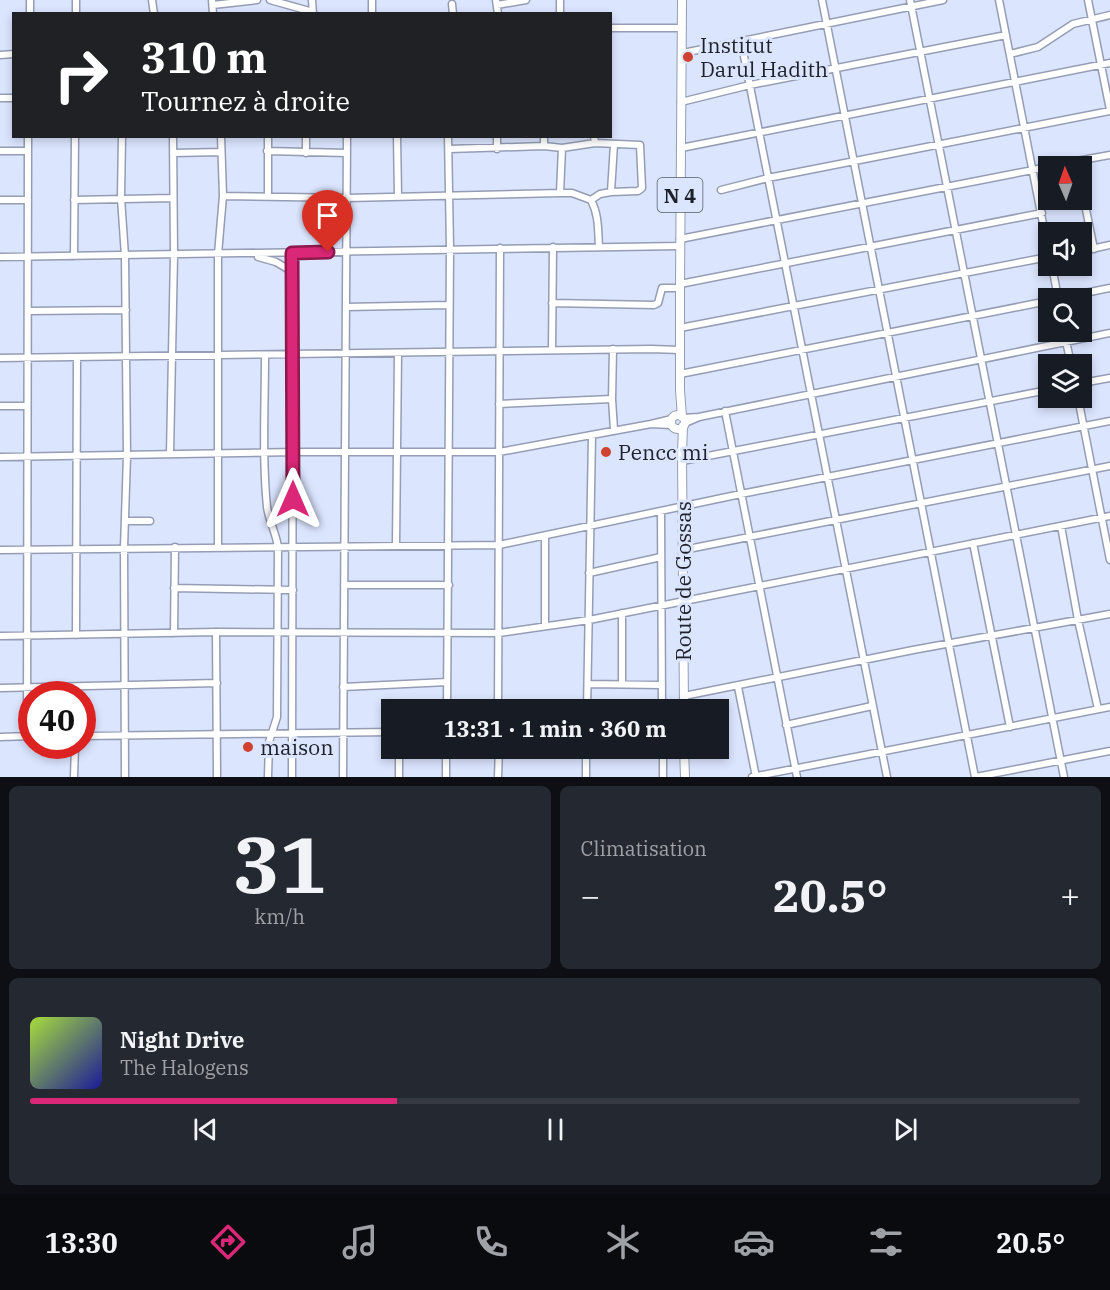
<!DOCTYPE html>
<html lang="fr">
<head>
<meta charset="utf-8">
<style>
  body { margin:0; font-family:"IBM Plex Serif",serif; background:#242831; color:#f1f3f6; height:100vh; display:flex; flex-direction:column; font-size:22px; white-space:nowrap }
  * { box-sizing:border-box; margin:0 }
  p { font-size:20px; color:#9ea1a6 }
  .icon { flex:none; width:33px; height:33px; fill:none; stroke:currentColor; stroke-width:2; stroke-linecap:round; stroke-linejoin:round }
  .map { position:relative; height:777px; overflow:hidden }
  .details { display:flex; flex-direction:column; gap:9px; padding:9px; background:#0d0f14; flex:1 }
  .details>* { flex:none }
  .guide { position:absolute; left:12px; top:12px; width:600px; height:126px; border-radius:0px; box-shadow:0 3px 9px #0003; background:#202124; color:#fff; overflow:hidden }
  .needle { width:39px; rotate:358deg }
  .fabs { position:absolute; left:1038px; top:156px; display:grid; gap:12px }
  .fabs a { display:grid; place-items:center; width:54px; height:54px; border-radius:0px; background:#171b24; box-shadow:0 3px 9px #0003; font-size:30px }
  .speed { position:absolute; left:18px; top:681px; display:flex; gap:12px; font-size:30px; font-weight:700; text-align:center }
  .speed>* { display:grid; place-content:center; width:78px; height:78px; border-radius:50%; background:#171b24; box-shadow:0 3px 9px #0003; line-height:1 }
  .speed .limit { border:9px solid #d22; background:#fff; color:#111 }
  .pin { position:absolute; display:grid; place-items:center; width:51px; height:51px; color:#fff; margin:-62px -26px; border-radius:50% 50% 50% 0; rotate:-45deg; box-shadow:0 0 6px #0007 }
  .pin .icon { rotate:45deg }
  .me { position:absolute; width:66px; margin:-33px; rotate:0deg; stroke-linejoin:round; filter:drop-shadow(0 0 4px #0008) }
  .turn { display:flex; align-items:center; gap:21px; height:126px; padding:0 30px; font-size:27px }
  .turn .icon { width:78px; height:78px; stroke-width:2.5 }
  .turn b { display:block; font-size:42px; line-height:51px }
  .big { font-size:45px; font-weight:800; line-height:1.1 }
  .details .card { flex:1; display:flex; flex-direction:column; justify-content:center; gap:9px; min-width:0; padding:0 21px; border-radius:9px; background:#242831 }
  .details .dial { align-items:center; gap:0 }
  .dial b { font-size:78px; line-height:1 }
  .song { display:flex; align-items:center; gap:18px }
  .cover { width:72px; height:72px; border-radius:9px; background:linear-gradient(135deg,hsl(80 70% 55%),hsl(240 70% 35%)) }
  .played { height:6px; border-radius:3px; background:linear-gradient(90deg,#db2777 35%,#363941 35%) }
  .keys { display:flex; justify-content:space-around; direction:ltr }
  .heat { display:flex; justify-content:space-between; align-items:center; font-size:33px; direction:ltr }
  .details .tiles { flex:1; display:grid; gap:9px; grid-template-columns:1fr 1fr }
  .card:last-child { grid-column:span 2 }
  .trip { position:absolute; left:381px; top:699px; width:348px; height:60px; border-radius:0px; background:#171b24; box-shadow:0 3px 9px #0003; font-weight:800; line-height:60px; text-align:center }
  .tabs { display:flex; height:96px; justify-content:space-around; align-items:center; background:#090b0e; color:#9ea1a6 }
  .tabs .icon { width:42px; height:42px }
  .tabs .selected { color:#db2777 }
  .tabs b { font-size:27px; color:#f1f3f6 }
  .map>svg:first-child { display:block }
  .lines { fill:none; stroke-linecap:round; stroke-linejoin:round }
  .minor-casing { stroke:#949db4; stroke-width:9 }
  .major-casing { stroke:#949db4; stroke-width:10 }
  .minor { stroke:#fff; stroke-width:6 }
  .major { stroke:#fff; stroke-width:8 }
  .route-casing { stroke:#8e194d; stroke-width:15 }
  .route { stroke:#db2777; stroke-width:10 }
  .poi-dot { fill:#cf4231; stroke:#dbe5fe; stroke-width:2 }
  .labels { text-anchor:middle; dominant-baseline:central; stroke-width:6; stroke-linejoin:round; paint-order:stroke }
  .shield { fill:#dbe5fe; stroke:#565c6a; stroke-width:1.5 }
  .shield-label { font-size:20px; font-weight:bold; fill:#1d212a }
  .poi-label { font-size:21px; fill:#1d212a; stroke:#dbe5fe; text-anchor:start }
  .street-label { font-size:21px; fill:#1d212a; stroke:#dbe5fe }
</style>
</head>
<body>
<div class="map">
<svg width="1110" height="777" viewBox="0 0 1110 777">
  <rect width="100%" height="100%" fill="#dbe5fe"/>
  <g class="lines">
    <defs>
      <path id="minor" d="M76,0V14
        M152,0L154,14
        M212,0L213,14
        M270,0L313,12
        M312,0L313,14
        M372,0V14
        M496,0L498,14
        M560,0V14
        M822,0L975,777
        M910,0L1064,777
        M999,0L1048,249
        M1088,0L1110,110
        M452,4L453,14
        M213,5L257,0
        M497,5L526,0
        M30,14V0
        M610,28H682
        M741,41L887,777
        M683,53L943,0
        M1010,54L1038,47L1073,24L1110,15
        M0,55L14,54
        M0,98H14
        M681,102L750,85L1006,35
        M122,136L121,198L125,256L127,456L124,548L125,777
        M268,136V196
        M397,136L398,196
        M544,136V146
        M562,148L595,143
        M681,148L1110,63
        M449,149L544,146L562,148L560,193H572L591,200C599,215 598,231 599,247
        M497,149V136
        M0,151H28
        M267,151L347,153
        M173,153L221,152
        M306,153V136
        M1049,166L1110,155
        M721,190L768,178L1110,111
        M1082,190L1094,249
        M611,192L614,144
        M223,196L347,198L560,193
        M0,200H28
        M74,200L173,198
        M591,200L600,194L611,192L638,191L642,188L640,145L595,143L594,136
        M680,239L1048,167
        M1082,251L1110,245
        M74,256L75,136
        M0,257L680,246
        M258,257L276,262L293,272
        M1052,266L1058,298
        M680,284L1042,213
        M1060,298L1110,288
        M552,303L654,305L658,303L662,288H680
        M346,307L449,305
        M28,311L126,310
        M680,328L1048,257
        M1064,332L1071,364
        M613,349L612,399L614,430
        M552,350L553,247
        M265,355C265,405 262,456 267,507C269,521 276,533 278,547L277,717L269,742L268,777
        M0,358L651,349L680,350
        M680,374L1048,301
        M1082,383L1110,378
        M1078,398L1110,560
        M499,404L612,399
        M0,406H27
        M725,411L797,777
        M699,417L1110,333
        M683,418L699,417L685,423
        M671,425L651,424L672,419
        M170,454L174,255L173,136
        M0,457L294,452H499L651,424
        M682,461L1048,390
        M661,511L662,710
        M125,521H150
        M1061,526L1078,620L1098,709
        M973,543L1010,727
        M396,545L398,353
        M218,547V254L223,196L221,136
        M0,550L499,545L741,494L1110,421
        M683,550L1110,466
        M589,573L661,557
        M344,585H449
        M174,588L293,590
        M622,613V684
        M545,626V537
        M216,632L217,777
        M174,633L175,547
        M76,635L77,357
        M0,636L216,632L499,633L589,620L1110,516
        M588,684L662,685
        M343,687L447,682
        M738,687L756,777
        M0,688L217,683
        M684,696L913,650L1110,614
        M447,710L450,248L448,136
        M498,710L500,248
        M587,710L592,436
        M786,725L872,706
        M82,736L392,732
        M0,737L32,736
        M27,737L28,136
        M399,748V777
        M663,748V777
        M74,777L75,746
        M292,777L293,253
        M343,777L347,136
        M446,777V748
        M498,777L499,748
        M586,777V748
        M752,777L1110,707
        M976,777L1110,751"/>
      <path id="major" d="M682,0L680,288V390L682,417
        M671 422a7 7 0 1 1 14 0a7 7 0 1 1-14 0Z
        M683,426L682,453L684,710
        M684,748L685,777"/>
    </defs>
    <use href="#minor" class="minor-casing"/>
    <use href="#major" class="major-casing"/>
    <use href="#minor" class="minor"/>
    <use href="#major" class="major"/>
  </g>
  <g class="lines">
    <defs>
      <path id="route" d="M293,499L292,253L328,252"/>
    </defs>
    <use href="#route" class="route-casing"/>
    <use href="#route" class="route"/>
  </g>
  <g class="poi-dot">
    <circle cx="688" cy="57" r="6"/>
    <circle cx="606" cy="452" r="6"/>
    <circle cx="248" cy="747" r="6"/>
  </g>
  <g class="labels">
    <rect class="shield" x="657.5" y="178" width="45" height="34" rx="4.5"/>
    <g class="shield-label">
      <text x="680" y="195">N 4</text>
    </g>
    <g class="poi-label">
      <text x="700" y="45">Institut<tspan x="700" dy="24">Darul Hadith</tspan></text>
      <text x="618" y="452">Pencc mi</text>
      <text x="260" y="747">maison</text>
    </g>
    <g class="street-label">
      <text transform="translate(683 581) rotate(-90)">Route de Gossas</text>
    </g>
  </g>
</svg>
<div class="fabs">
<a><svg class="needle" viewBox="-14 -14 28 28"><path d="M0-13l5 13h-10z" fill="#e53935"/><path d="M0 13l5-13h-10z" fill="#9ea1a6"/></svg></a>
<a><svg class="icon" aria-label="sound" viewBox="0 0 24 24"><path d="M4 9h4l5-4v14l-5-4H4zM17 9q2 3 0 6"/></svg></a>
<a><svg class="icon" aria-label="search" viewBox="0 0 24 24"><circle cx="10" cy="10" r="6"/><path d="M15 15l6 6"/></svg></a>
<a><svg class="icon" aria-label="layers" viewBox="0 0 24 24"><path d="M12 4l9 5-9 5-9-5zM3 14l9 5 9-5"/></svg></a>
</div>
<div class="speed"><div class="limit">40</div></div>
<div class="pin" style="left:328px;top:252px;background:#d93025"><svg class="icon" aria-label="arrive" viewBox="0 0 24 24"><path d="M6 21V4h12l-3 4 3 4H6"/></svg></div>
<svg class="me" style="left:293px;top:499px" viewBox="-20 -20 40 40"><path d="M0-17L14 15 0 8-14 15z" fill="#db2777" stroke="#fff" stroke-width="4"/></svg>
<div class="trip">13:31 · 1 min · 360 m</div>
<div class="guide">
<div class="turn"><svg class="icon" aria-label="right" viewBox="0 0 24 24"><path d="M7 20v-9h11M14 6l5 5-5 5"/></svg><div><b>310 m</b>Tournez à droite</div></div>
</div>
</div>
<section class="details">
<div class="tiles">
<div class="card dial"><b>31</b><p>km/h</p></div>
<div class="card"><p>Climatisation</p>
<div class="heat"><a>−</a><b class="big">20.5°</b><a>+</a></div>
</div>
<div class="card">
<div class="song"><i class="cover"></i><div><b>Night Drive</b><p>The Halogens</p></div></div>
<div class="played"></div>
<div class="keys"><svg class="icon" aria-label="previous" viewBox="0 0 24 24"><path d="M18 5L8 12l10 7zM5 5v14"/></svg><svg class="icon" aria-label="pause" viewBox="0 0 24 24"><path d="M8 5v14M16 5v14"/></svg><svg class="icon" aria-label="next" viewBox="0 0 24 24"><path d="M6 5l10 7-10 7zM19 5v14"/></svg></div>
</div>
</div>
</section>
<nav class="tabs">
<b>13:30</b>
<svg class="icon selected" aria-label="directions" viewBox="0 0 24 24"><path d="M12 3l9 9-9 9-9-9zM9 14v-3h6M13 9l2 2-2 2"/></svg>
<svg class="icon" aria-label="music" viewBox="0 0 24 24"><path d="M9 18V5l10-2v13"/><circle cx="6" cy="18" r="3"/><circle cx="16" cy="16" r="3"/></svg>
<svg class="icon" aria-label="phone" viewBox="0 0 24 24"><path d="M5 4h4l2 5-3 2q2 4 5 5l2-3 5 2v4C11 20 4 13 5 4z"/></svg>
<svg class="icon" aria-label="climate" viewBox="0 0 24 24"><path d="M12 3v18M4 7l16 10M4 17L20 7"/></svg>
<svg class="icon" aria-label="car" viewBox="0 0 24 24"><path d="M5 17H2v-5l4-1 3-4h7l3 4 3 1v5h-3M9 17h6M6 11h13"/><circle cx="7" cy="17" r="2"/><circle cx="17" cy="17" r="2"/></svg>
<svg class="icon" aria-label="filters" viewBox="0 0 24 24"><path d="M4 7h16M4 17h16"/><circle cx="9" cy="7" r="2"/><circle cx="15" cy="17" r="2"/></svg>
<b>20.5°</b>
</nav>
</body>
</html>
